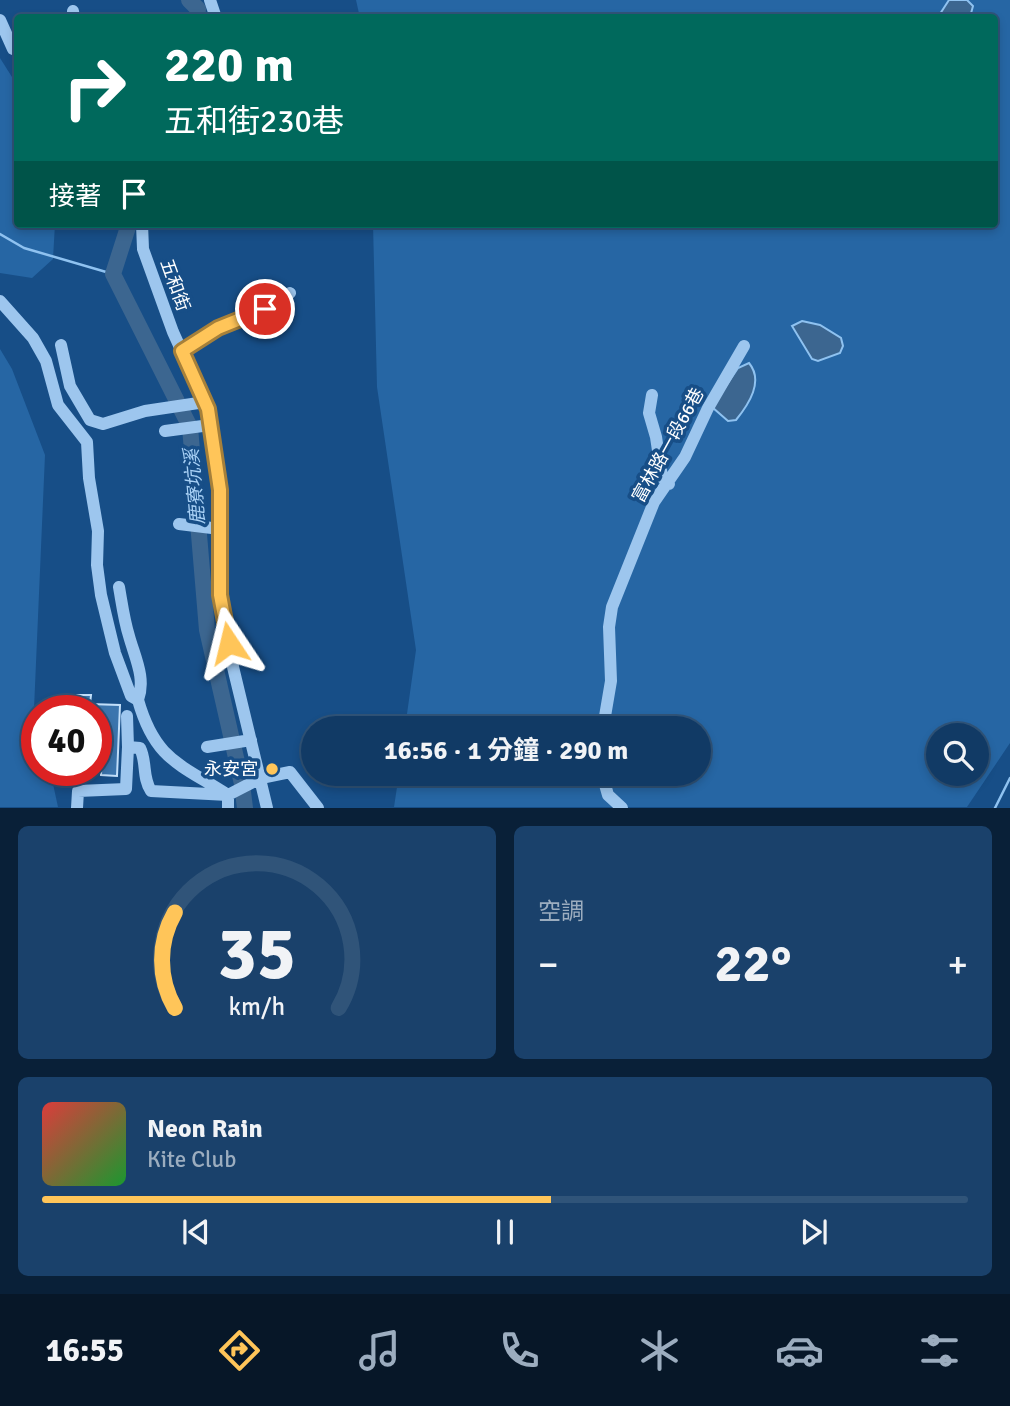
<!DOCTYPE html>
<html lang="zh-TW">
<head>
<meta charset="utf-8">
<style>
  body { margin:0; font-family:Signika,"Noto Sans TC",sans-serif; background:#1a416b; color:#f1f3f6; height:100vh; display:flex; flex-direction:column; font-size:26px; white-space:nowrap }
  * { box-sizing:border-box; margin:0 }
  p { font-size:23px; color:#9cadbf }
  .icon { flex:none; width:38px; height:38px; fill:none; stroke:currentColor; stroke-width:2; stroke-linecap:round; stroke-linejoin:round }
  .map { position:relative; height:808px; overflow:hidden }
  .side { display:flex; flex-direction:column; gap:18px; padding:18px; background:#092038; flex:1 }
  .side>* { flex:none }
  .banner { position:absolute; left:14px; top:14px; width:984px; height:214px; border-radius:7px; box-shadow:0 4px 10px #0003,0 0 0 2px #305479; background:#00695c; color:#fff; overflow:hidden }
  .buttons { position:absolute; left:926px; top:723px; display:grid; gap:14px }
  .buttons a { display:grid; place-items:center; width:63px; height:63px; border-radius:50%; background:#113a65; box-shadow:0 4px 10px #0003,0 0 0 2px #305479; font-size:35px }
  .speed { position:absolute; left:21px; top:695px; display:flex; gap:14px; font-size:35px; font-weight:700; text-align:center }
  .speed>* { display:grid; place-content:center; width:91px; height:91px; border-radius:50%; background:#113a65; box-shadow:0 4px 10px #0003,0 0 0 2px #305479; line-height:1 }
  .speed .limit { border:10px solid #d22; background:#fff; color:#111 }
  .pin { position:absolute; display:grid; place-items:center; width:60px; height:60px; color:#fff; margin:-30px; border:4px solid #fff; border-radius:50%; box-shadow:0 2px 7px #0007 }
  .me { position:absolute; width:77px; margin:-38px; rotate:350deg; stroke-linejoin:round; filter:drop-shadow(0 0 5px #0008) }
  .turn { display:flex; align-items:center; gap:24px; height:147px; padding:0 35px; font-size:32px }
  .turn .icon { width:91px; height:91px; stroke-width:2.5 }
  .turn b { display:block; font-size:49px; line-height:60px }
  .then { display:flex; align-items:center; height:66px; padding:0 35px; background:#0003; gap:14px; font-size:26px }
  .big { font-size:52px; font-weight:700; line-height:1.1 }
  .side .widget { flex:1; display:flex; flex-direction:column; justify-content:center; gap:10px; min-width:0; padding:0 24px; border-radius:10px; background:#1a416b }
  .side .dial { align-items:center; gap:0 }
  .dial svg { height:182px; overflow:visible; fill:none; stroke:#305479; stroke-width:7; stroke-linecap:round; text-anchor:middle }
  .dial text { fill:#f1f3f6; stroke:none }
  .song { display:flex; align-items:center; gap:21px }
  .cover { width:84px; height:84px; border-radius:10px; background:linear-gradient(135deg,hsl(0 70% 55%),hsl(130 70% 35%)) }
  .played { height:7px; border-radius:4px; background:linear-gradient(90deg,#ffc559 55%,#305479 55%) }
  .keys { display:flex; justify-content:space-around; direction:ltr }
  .heat { display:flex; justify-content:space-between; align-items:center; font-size:38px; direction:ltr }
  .side .tiles { flex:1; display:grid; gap:18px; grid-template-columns:1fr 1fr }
  .widget:last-child { grid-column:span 2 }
  .trip { position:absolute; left:301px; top:716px; width:410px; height:70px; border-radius:35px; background:#113a65; box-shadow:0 4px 10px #0003,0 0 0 2px #305479; font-weight:700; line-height:70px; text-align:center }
  .menu { display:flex; height:112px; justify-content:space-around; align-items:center; background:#071728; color:#9cadbf }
  .menu .icon { width:49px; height:49px }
  .menu .active { color:#ffc559 }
  .menu b { font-size:32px; color:#f1f3f6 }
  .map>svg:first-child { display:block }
  .green { fill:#2666a4; fill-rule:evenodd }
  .water { fill:#3c6690; stroke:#8fc2f0; stroke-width:2 }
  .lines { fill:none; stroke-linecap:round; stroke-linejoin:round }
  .stream { stroke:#8fc2f0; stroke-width:2.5 }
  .river { stroke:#3c6690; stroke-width:16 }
  .building { fill:#3b75ae; stroke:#c2dffa; stroke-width:2 }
  .minor { stroke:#9dc6ee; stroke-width:12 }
  .route-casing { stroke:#a6803a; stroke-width:18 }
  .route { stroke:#ffc559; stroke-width:12 }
  .poi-dot { fill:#ffc559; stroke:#174e87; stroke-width:2.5 }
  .labels { text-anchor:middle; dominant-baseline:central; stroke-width:7; stroke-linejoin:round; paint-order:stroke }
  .street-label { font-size:18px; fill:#fff; stroke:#174e87 }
  .poi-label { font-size:18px; fill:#fff; stroke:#174e87; text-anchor:end }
  .water-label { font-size:19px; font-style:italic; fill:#a8d0f5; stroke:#174e87 }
</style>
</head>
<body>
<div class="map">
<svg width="1010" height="808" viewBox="0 0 1010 808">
  <rect width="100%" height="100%" fill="#174e87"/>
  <path class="green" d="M356,0H1010V743L967,807H394L399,774H698V728H405L416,650L377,387L373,224H994V18H360ZM938,735H976V774H938Z
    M0,58L17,85L18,224H55L53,259L32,278L0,273Z
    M0,349L12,369L45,455L34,709L37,770H50L58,807H0Z"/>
  <path class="water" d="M949,0H967L973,6L970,17H938Z
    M802,321L820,325L841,338L843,346L840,353L818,361L812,359L792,326Z
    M749,363C764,381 749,404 736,420L728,421L712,407L738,368Z"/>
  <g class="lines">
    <path class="stream" d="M0,234L24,248L113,274
      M995,808L1010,778"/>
    <path class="river" d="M189,0L198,9L197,18
      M129,224L113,274L190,427L207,630L242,784L245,808"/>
  </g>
  <path class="building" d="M77,695H91L90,704L120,705L117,776L101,775L104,718L96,717V710H41L66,700L76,710Z"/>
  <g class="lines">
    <path class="minor" d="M210,0L216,18
      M73,11L74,18
      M0,20L13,49L18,51
      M142,224L143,249L173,332L208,409L220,490V595L233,667L267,808
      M0,301L33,338L46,361L58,405L87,442L89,478L98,531L97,565L101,595L115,653L131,696L138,700C155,760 180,764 228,795V808
      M61,345L70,386L90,420L103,424L145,411L205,402
      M182,351L218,328L265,309L290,293
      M652,395L649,413L656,437L662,477L669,484
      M165,431L210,425
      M179,524L220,529
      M119,587C122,604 124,620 129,636C135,658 146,678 138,700
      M127,716L128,747
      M603,728L611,681L609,627L612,607L654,502L685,457L708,408L744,346
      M207,747L251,740
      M602,774L608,795L622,808
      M77,808L78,791L126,789L128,747L140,748C147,762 142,777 151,791L228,795L261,778L290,772L318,808"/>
  </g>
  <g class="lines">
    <defs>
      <path id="route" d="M229,643L220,595V490L208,409L182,351L218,328L265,309"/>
    </defs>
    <use href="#route" class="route-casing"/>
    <use href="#route" class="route"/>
  </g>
  <circle class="poi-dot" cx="272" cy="769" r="7"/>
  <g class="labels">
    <g class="street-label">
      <text transform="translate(175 285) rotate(70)">五和街</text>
      <text transform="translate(668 445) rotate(-61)">富林路一段66巷</text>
    </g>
    <g class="poi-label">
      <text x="258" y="769">永安宮</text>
    </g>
    <g class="water-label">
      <text transform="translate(195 487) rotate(-95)">鹿寮坑溪</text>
    </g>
  </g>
</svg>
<div class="buttons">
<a><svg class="icon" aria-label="search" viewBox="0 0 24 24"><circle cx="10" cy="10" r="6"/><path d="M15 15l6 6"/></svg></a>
</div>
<div class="speed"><div class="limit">40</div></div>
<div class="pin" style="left:265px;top:309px;background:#d93025"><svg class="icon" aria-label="arrive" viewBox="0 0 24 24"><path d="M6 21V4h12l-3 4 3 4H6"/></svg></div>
<svg class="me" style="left:229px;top:643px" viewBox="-20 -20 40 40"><path d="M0-17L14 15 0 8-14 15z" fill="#ffc559" stroke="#fff" stroke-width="4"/></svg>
<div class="trip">16:56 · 1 分鐘 · 290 m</div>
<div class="banner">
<div class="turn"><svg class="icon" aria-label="right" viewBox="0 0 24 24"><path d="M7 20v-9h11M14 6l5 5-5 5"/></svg><div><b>220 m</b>五和街230巷</div></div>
<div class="then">接著<svg class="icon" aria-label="arrive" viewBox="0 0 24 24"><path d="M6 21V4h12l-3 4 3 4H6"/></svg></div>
</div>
</div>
<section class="side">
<div class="tiles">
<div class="widget dial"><svg viewBox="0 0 100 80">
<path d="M14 69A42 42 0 1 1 86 69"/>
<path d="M14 69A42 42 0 0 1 14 27" stroke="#ffc559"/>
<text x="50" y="56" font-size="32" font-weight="700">35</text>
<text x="50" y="72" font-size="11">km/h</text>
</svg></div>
<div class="widget"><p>空調</p>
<div class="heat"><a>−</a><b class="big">22°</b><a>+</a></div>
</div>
<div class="widget">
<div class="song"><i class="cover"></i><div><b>Neon Rain</b><p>Kite Club</p></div></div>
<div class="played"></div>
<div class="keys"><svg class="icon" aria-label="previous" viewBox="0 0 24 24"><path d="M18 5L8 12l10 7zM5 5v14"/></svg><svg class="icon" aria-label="pause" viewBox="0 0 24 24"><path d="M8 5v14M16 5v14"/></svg><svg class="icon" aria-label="next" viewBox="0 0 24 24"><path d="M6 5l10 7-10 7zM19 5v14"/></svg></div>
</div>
</div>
</section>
<nav class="menu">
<b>16:55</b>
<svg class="icon active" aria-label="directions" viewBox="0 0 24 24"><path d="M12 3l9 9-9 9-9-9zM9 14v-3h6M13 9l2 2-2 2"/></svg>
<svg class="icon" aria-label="music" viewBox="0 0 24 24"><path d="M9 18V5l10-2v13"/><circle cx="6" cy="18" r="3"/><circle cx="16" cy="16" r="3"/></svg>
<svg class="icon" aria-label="phone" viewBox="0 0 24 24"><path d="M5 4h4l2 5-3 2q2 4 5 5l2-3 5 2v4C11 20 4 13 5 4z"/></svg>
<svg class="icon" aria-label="climate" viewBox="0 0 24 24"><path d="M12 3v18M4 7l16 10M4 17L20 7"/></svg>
<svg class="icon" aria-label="car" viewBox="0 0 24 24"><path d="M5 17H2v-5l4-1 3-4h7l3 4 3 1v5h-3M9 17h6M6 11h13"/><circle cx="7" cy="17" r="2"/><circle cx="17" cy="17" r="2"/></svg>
<svg class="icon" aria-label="filters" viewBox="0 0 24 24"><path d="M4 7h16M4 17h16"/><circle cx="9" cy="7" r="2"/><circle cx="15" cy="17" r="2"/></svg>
</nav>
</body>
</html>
